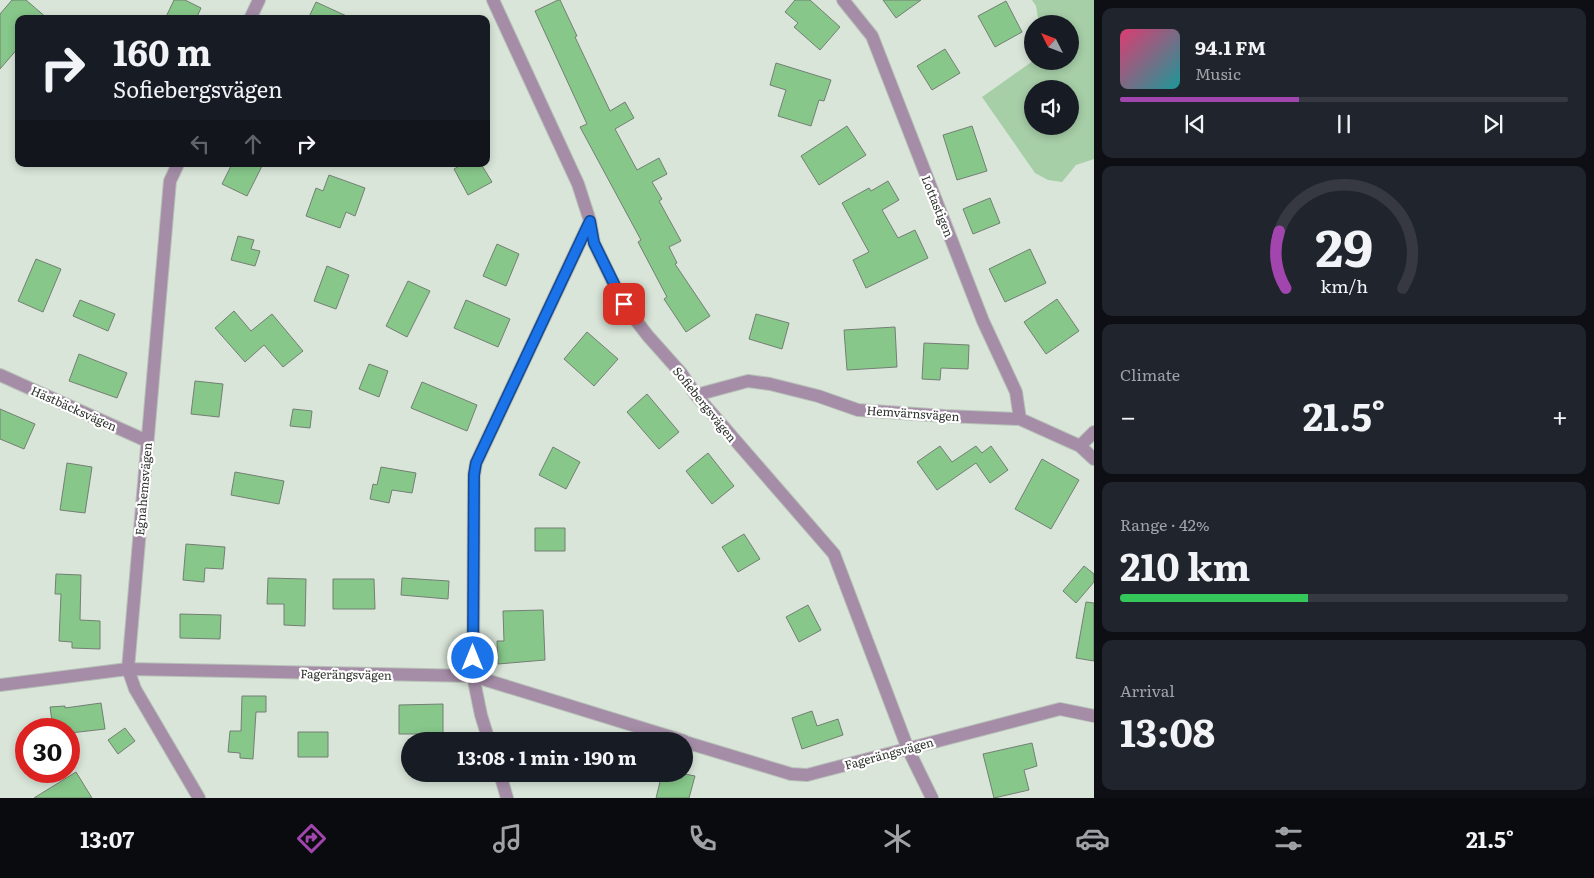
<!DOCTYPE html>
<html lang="en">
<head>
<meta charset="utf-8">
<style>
  body { margin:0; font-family:Literata,serif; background:#20242c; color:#f1f3f6; height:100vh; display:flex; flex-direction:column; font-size:19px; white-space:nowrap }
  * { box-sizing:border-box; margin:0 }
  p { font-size:16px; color:#9ea1a6 }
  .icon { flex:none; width:28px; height:28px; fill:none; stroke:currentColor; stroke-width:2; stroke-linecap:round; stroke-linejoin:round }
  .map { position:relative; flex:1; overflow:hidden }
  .drawer { display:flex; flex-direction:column; gap:8px; padding:8px; background:#0d0f14; width:500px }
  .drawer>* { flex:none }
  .hud { position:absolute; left:15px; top:15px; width:475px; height:152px; border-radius:10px; box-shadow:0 2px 8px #0003; background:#171b24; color:#f1f3f6; overflow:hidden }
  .needle { width:32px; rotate:312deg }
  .tools { position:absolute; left:1024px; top:15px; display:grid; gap:10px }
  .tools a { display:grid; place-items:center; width:55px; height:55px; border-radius:50%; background:#171b24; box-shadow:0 2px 8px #0003; font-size:25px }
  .speed { position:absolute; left:15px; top:718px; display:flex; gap:10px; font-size:25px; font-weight:700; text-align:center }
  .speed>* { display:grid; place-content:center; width:65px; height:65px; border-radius:50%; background:#171b24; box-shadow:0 2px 8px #0003; line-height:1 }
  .speed .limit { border:8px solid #d22; background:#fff; color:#111 }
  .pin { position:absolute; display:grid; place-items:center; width:42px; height:42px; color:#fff; margin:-21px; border-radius:10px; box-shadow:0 2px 8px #0006 }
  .me { position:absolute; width:55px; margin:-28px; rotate:0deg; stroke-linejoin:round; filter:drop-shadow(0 0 4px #0008) }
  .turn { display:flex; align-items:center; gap:18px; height:105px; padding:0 15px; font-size:22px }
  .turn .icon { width:65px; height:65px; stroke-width:2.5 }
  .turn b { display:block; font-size:35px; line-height:42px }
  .lanes { display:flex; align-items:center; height:48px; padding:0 15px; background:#0003; justify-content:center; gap:25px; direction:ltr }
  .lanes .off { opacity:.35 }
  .big { font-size:38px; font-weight:700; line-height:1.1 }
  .drawer .tile { flex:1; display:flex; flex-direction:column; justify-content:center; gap:8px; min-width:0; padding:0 18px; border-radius:10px; background:#20242c }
  .drawer .dial { align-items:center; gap:0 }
  .dial svg { height:130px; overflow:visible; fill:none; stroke:#363941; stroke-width:7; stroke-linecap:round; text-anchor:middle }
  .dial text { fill:#f1f3f6; stroke:none }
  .song { display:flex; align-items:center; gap:15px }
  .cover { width:60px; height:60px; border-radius:8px; background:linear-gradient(135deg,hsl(340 70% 55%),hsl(180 70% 35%)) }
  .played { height:5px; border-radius:2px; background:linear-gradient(90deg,#a345af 40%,#363941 40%) }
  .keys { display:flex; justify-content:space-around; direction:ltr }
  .heat { display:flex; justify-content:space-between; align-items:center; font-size:28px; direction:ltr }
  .charge { height:8px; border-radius:4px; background:linear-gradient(90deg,#34c759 42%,#363941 0) }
  .trip { position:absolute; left:401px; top:732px; width:292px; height:50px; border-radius:25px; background:#171b24; box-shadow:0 2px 8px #0003; font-weight:700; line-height:50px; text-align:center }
  .tabs { display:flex; height:80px; justify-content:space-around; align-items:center; background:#090b0e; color:#9ea1a6 }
  .tabs .icon { width:35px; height:35px }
  .tabs .active { color:#a345af }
  .tabs b { font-size:22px; color:#f1f3f6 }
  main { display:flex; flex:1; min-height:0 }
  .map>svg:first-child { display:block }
  .green { fill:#a6cea7; fill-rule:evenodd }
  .building { fill:#87c78a; stroke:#747f74 }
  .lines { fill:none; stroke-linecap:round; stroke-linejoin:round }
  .minor-casing { stroke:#b7c1b7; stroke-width:14 }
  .minor { stroke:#a58da8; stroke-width:12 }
  .route-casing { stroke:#114b97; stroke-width:12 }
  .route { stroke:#1a73e8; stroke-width:9 }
  .labels { text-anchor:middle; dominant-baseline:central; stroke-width:4.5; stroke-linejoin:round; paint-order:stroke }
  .street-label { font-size:12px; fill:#2f332f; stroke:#fff }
</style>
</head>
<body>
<main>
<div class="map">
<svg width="1094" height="798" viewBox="0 0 1094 798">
  <rect width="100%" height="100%" fill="#d9e5d9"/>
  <path class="green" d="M1032,0H1094V159L1076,165L1062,182L1048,180L1035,173L982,97L1033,61H1070V24H1039L1036,6ZM1032,89H1070V126H1032Z"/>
  <path class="building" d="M12,0H26L48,19H19V47L0,69V14Z
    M174,0H185L201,8L196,19H165Z
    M558,0H560L577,36L575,37L610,111L625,102L634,118L615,129L637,170L659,158L667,174L652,182L662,199L659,201L681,241L669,247L677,263L675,264L710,316L686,332L664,299L667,297L638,242L641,240L580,127L587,124L535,11Z
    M795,0H810L840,27L820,50L794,27L798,23L785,12Z
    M883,0H921L896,18Z
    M1006,1L1022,32L995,47L978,16Z
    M316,2L353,19H308Z
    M945,49L960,73L932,90L917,66Z
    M776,63L831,80L824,101L819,100L811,126L778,116L786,90L770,85Z
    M847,126L866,155L819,185L801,156Z
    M972,126L987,171L957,180L943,135Z
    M232,164H263L247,196L222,184Z
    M463,164H481L492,182L468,195L454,169Z
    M329,175L365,188L355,216L346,212L340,228L306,216L316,188L323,191Z
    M888,181L899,200L882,210L898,238L915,230L928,258L866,288L853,260L869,252L842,203L869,188L871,191Z
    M990,198L1000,223L973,234L963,209Z
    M238,236L254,240L251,249L260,251L255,266L231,260Z
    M497,244L519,254L506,286L483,276Z
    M1030,249L1046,283L1005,302L989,269Z
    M36,259L61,269L43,312L18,301Z
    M327,266L349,275L336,309L314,301Z
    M408,281L430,291L407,337L386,326Z
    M1057,299L1079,331L1046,354L1024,322Z
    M80,300L115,314L108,331L73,316Z
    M466,300L510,319L498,347L454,328Z
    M234,311L251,331L272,314L303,351L283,367L264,345L245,362L215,328Z
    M756,314L789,323L782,349L749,339Z
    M895,327L897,367L847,370L844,330Z
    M587,332L618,359L594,386L564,359Z
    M924,343L969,345L968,369L941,368L940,380L922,379Z
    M79,354L127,373L117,398L69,381Z
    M369,364L388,371L379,397L359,389Z
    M195,381L223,384L219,417L191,414Z
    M422,382L477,405L467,431L411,408Z
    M647,394L679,432L659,449L627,412Z
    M0,409L35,424L24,449L0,439Z
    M293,409L312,411L310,428L290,426Z
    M940,446L952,462L976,446L982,453L991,446L1008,470L990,483L976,463L937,490L917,462Z
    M553,447L580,462L566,489L539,475Z
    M708,453L734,486L712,504L686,471Z
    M1042,459L1079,480L1051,529L1015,509Z
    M67,463L92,467L85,513L60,510Z
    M381,467L416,473L412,493L392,490L389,503L370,499L373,484L377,485Z
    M235,472L284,481L279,504L231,495Z
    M535,528H565V551H535Z
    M744,534L760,559L738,572L722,547Z
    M186,544L225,547L223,569L205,568L204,582L183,580Z
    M1084,566L1094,574V582L1076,603L1063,591Z
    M56,574L81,575L80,620L100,621V649L72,648V642L59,641L61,594H55Z
    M268,578L306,579L305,626L284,625V604H267Z
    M402,578L449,581L448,599L401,595Z
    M333,579H374L375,609H333Z
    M1086,602L1094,603V661L1076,658Z
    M808,605L821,630L799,642L786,617Z
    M543,610L545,660L498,664L497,641H504L503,611Z
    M180,614L221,615L220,639L180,638Z
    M242,696H266V712H256L253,759L240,758V753L228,752L230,731H241Z
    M101,703L105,729L70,733L69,729H53L50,707L65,706V708Z
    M443,704V734H399V705Z
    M812,711L817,726L838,719L843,735L802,749L792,718Z
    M125,728L135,741L118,754L108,740Z
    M298,732H328V757H298Z
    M1032,743L1037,766L1024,770L1029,790L994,798L983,754Z
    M76,772L92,798H34Z
    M662,774H685L695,776L689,798H656Z"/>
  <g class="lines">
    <defs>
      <path id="minor" d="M493,0L578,184L590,221L594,243L624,305L648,336L681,373L696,395L834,554L908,749L932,798
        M843,0L872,36L983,321L1016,392L1020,419
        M250,19L259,0
        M178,164L170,181L169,192L128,669L135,689L199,798
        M0,375L147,441
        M696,395L748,381L770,384L818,396L858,410L945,416L1020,419L1080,446L1094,459
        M1080,446L1094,432
        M0,685L128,669L473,676L684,741
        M489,741L481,715L473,676L474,475L476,463L590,221
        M685,742L791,774L807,775L1060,709L1094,716
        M500,774L507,798"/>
    </defs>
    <use href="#minor" class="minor-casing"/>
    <use href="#minor" class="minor"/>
  </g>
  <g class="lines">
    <defs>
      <path id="route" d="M473,658L474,475L476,463L590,221L594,243L624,304"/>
    </defs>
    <use href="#route" class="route-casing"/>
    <use href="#route" class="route"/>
  </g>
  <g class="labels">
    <g class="street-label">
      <text transform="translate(938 206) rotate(68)">Lottastigen</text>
      <text transform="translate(705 404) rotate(51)">Sofiebergsvägen</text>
      <text transform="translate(74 408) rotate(24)">Hästbäcksvägen</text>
      <text transform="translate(913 413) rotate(4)">Hemvärnsvägen</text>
      <text transform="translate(143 489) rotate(-85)">Egnahemsvägen</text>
      <text transform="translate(346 674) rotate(1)">Fagerängsvägen</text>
      <text transform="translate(889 753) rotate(-15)">Fagerängsvägen</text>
    </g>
  </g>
</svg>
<div class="tools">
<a><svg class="needle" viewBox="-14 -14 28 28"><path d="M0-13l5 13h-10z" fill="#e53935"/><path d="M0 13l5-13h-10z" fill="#9ea1a6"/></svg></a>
<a><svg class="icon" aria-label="sound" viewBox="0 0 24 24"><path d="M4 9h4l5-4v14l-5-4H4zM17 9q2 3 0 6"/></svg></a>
</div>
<div class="speed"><div class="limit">30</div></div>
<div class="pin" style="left:624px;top:304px;background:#d93025"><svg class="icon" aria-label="arrive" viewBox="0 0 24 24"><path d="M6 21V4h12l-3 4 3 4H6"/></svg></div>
<svg class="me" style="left:473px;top:658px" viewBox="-20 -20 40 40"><circle r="17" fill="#1a73e8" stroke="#fff" stroke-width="3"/><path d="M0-11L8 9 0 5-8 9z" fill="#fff"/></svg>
<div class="trip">13:08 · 1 min · 190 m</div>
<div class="hud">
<div class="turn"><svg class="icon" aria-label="right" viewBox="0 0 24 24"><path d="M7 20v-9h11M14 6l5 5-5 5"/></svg><div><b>160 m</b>Sofiebergsvägen</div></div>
<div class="lanes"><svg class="icon off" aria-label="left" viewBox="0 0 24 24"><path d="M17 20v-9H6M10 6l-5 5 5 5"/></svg><svg class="icon off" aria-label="ahead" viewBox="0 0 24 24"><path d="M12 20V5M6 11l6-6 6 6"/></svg><svg class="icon" aria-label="right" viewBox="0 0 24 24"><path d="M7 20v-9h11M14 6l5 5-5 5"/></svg></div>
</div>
</div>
<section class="drawer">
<div class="tile">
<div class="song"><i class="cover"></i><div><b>94.1 FM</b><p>Music</p></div></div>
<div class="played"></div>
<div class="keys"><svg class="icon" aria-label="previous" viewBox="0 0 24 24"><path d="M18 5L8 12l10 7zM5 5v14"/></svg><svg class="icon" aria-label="pause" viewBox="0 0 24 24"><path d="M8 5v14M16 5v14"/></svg><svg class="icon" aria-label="next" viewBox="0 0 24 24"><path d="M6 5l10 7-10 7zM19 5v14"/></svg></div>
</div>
<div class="tile dial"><svg viewBox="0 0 100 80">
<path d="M14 69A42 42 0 1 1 86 69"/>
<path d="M14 69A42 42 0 0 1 10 34" stroke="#a345af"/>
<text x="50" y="56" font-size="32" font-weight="700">29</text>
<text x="50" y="72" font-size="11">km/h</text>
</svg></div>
<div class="tile"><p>Climate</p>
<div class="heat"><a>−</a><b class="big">21.5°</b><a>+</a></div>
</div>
<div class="tile"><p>Range · 42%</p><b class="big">210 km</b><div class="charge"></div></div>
<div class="tile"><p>Arrival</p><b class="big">13:08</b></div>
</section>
</main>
<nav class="tabs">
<b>13:07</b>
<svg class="icon active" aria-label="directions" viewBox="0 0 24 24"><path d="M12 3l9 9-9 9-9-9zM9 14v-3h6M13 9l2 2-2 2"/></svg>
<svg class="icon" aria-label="music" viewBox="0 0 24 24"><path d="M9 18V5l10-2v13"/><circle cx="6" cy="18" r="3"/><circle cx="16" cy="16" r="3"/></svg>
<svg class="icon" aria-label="phone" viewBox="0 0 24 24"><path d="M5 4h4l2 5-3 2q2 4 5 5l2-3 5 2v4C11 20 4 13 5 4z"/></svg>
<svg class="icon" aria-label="climate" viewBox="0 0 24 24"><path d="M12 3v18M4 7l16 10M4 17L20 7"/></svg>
<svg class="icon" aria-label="car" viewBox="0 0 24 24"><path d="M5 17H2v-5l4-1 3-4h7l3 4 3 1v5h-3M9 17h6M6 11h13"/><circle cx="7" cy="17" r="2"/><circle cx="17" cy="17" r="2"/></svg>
<svg class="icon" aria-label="filters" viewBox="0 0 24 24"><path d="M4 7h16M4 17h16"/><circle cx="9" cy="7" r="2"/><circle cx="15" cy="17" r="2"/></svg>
<b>21.5°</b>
</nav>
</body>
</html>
